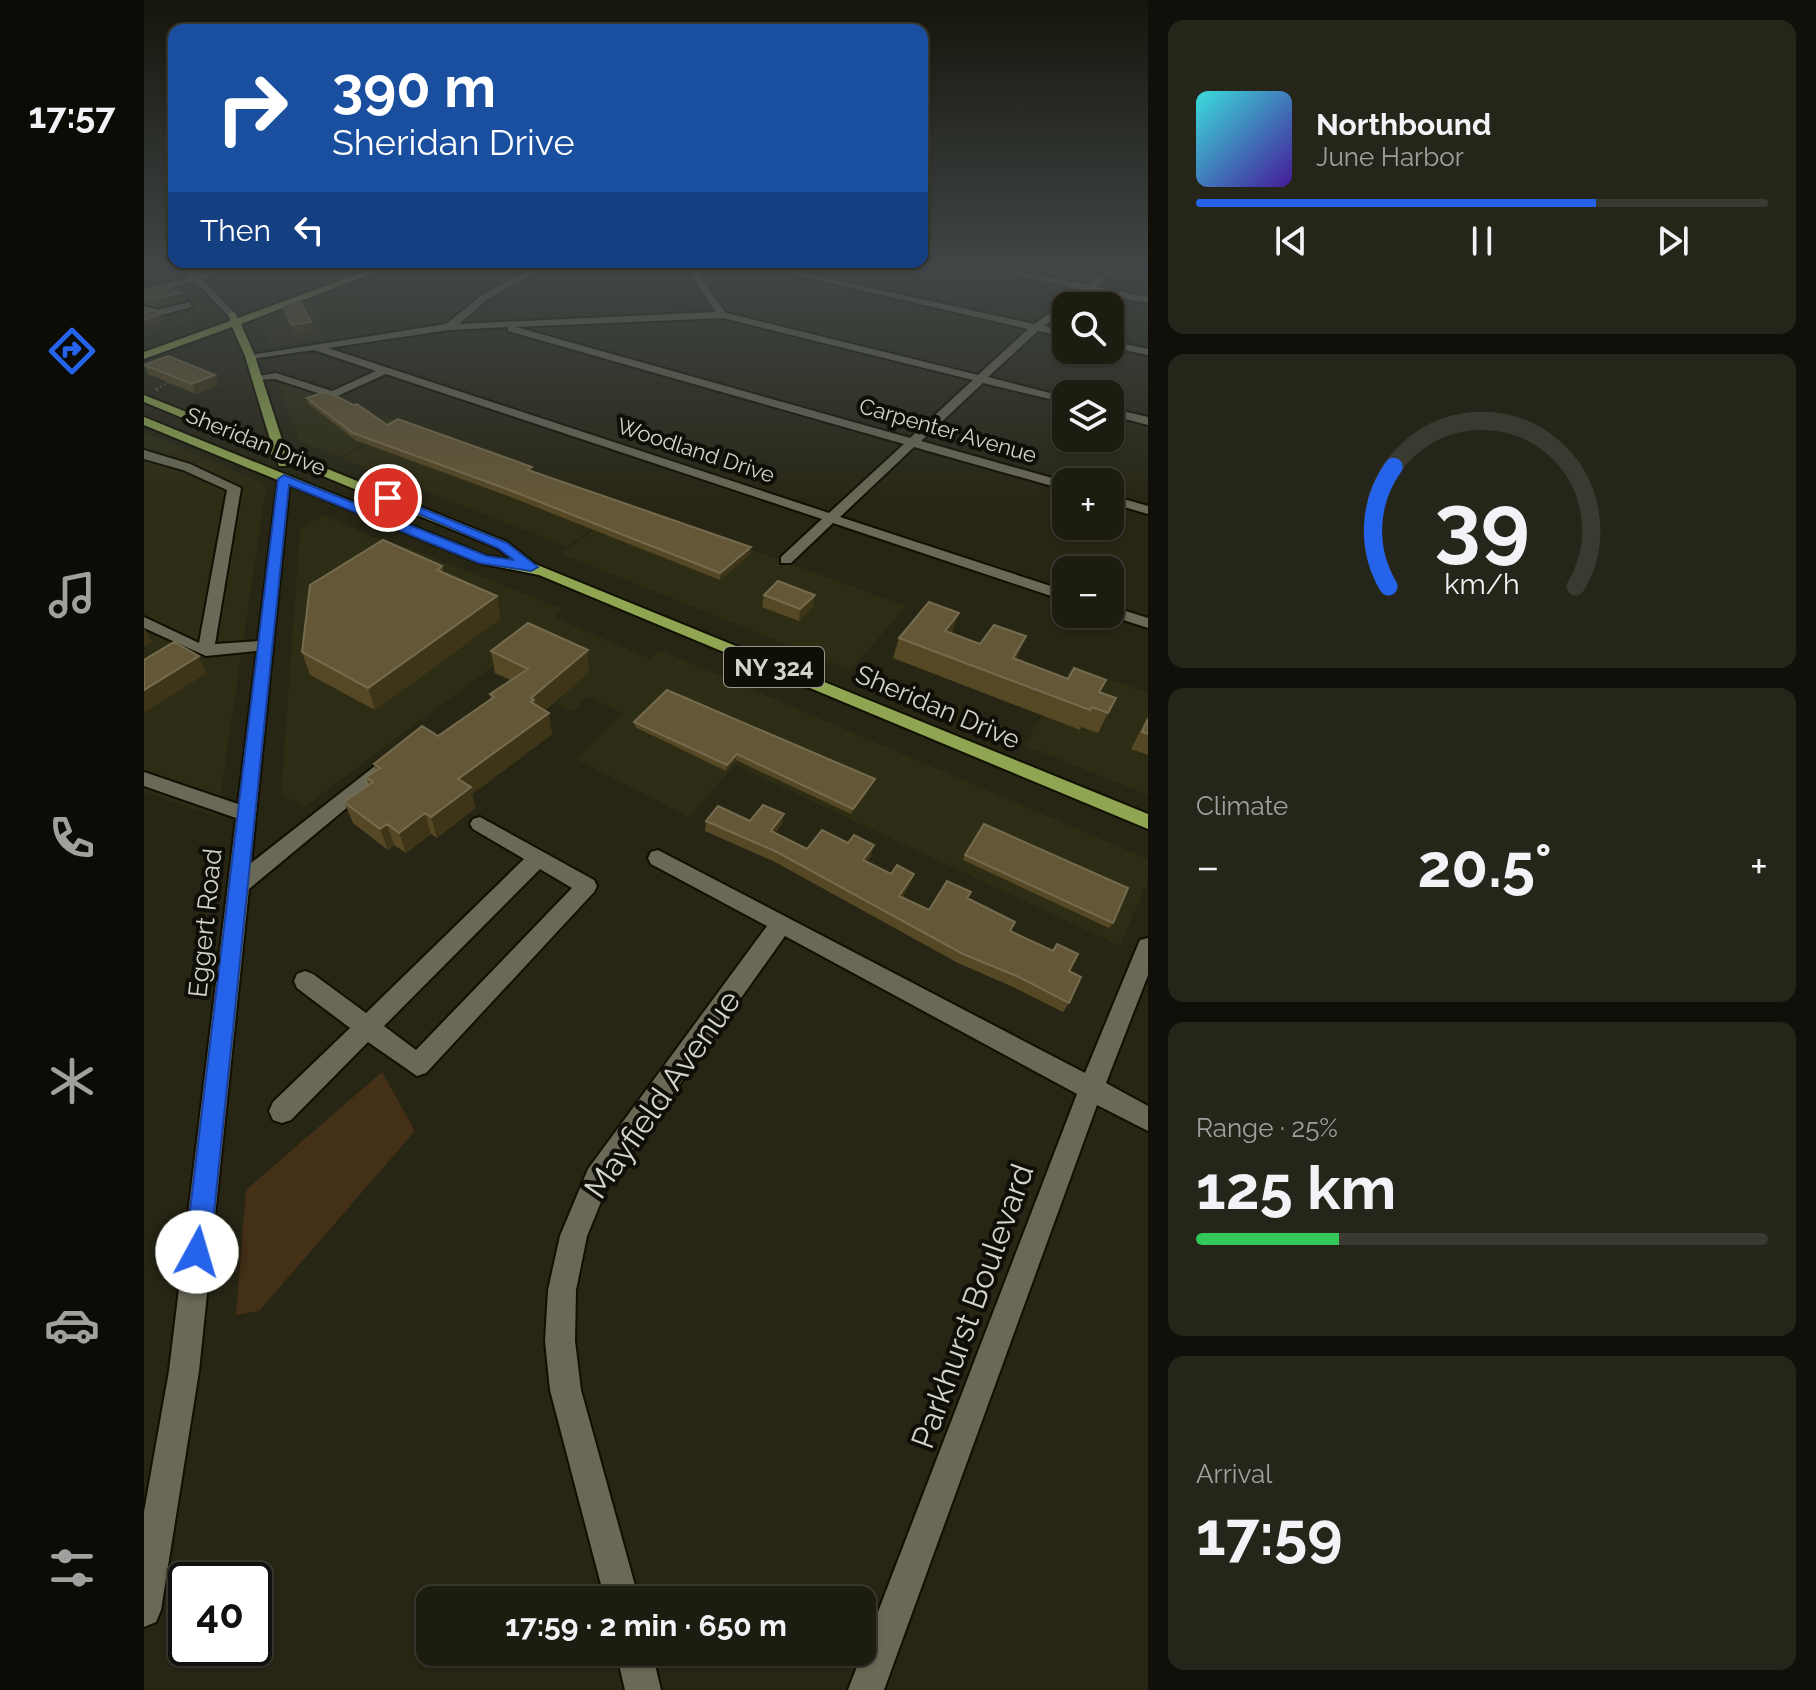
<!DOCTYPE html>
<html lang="en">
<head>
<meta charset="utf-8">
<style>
  body { margin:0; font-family:Raleway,sans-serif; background:#252519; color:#f1f3f6; height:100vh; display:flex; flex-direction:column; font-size:30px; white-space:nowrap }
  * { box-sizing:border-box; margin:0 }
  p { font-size:26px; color:#a0a19f }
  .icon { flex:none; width:44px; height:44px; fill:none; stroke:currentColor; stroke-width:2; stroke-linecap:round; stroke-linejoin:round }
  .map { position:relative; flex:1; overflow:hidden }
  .details { display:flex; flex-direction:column; gap:20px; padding:20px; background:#100f09; width:668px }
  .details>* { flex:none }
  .top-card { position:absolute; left:24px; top:24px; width:760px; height:244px; border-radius:16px; box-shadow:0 2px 6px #0004,0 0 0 2px #3b3a30; background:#1a4fa0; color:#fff; overflow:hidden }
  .buttons { position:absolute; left:908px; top:292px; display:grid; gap:16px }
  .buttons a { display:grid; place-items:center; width:72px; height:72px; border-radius:16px; background:#1d1c10; box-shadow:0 2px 6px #0004,0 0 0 2px #3b3a30; font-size:40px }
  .speed { position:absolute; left:24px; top:1562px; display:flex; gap:16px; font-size:40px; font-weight:700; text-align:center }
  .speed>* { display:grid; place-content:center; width:104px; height:104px; border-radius:50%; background:#1d1c10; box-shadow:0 2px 6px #0004,0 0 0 2px #3b3a30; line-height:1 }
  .speed .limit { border:4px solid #111; border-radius:12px; background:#fff; color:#111 }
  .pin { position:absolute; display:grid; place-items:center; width:68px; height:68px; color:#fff; margin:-34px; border:4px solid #fff; border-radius:50%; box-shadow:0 2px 8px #0007 }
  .me { position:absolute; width:88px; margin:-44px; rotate:6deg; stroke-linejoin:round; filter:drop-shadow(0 0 6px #0008) }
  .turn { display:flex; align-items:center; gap:28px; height:168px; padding:0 32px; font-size:36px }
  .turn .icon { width:104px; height:104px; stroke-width:2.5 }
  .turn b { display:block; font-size:56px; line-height:68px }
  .then { display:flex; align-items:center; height:76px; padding:0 32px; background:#0003; gap:16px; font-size:30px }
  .big { font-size:60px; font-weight:700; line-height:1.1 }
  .details .tile { flex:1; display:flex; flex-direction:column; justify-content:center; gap:12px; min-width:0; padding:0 28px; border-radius:16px; background:#252519 }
  .details .dial { align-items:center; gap:0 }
  .dial svg { height:208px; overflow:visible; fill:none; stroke:#3b3a30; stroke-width:7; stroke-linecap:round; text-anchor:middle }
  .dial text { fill:#f1f3f6; stroke:none }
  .song { display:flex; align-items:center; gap:24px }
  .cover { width:96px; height:96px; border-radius:12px; background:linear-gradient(135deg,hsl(180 70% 55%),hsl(260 70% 35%)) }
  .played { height:8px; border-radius:4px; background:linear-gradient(90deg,#2563eb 70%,#3b3a30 70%) }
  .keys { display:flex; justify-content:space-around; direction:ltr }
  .heat { display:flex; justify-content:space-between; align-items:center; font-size:44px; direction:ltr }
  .charge { height:12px; border-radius:6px; background:linear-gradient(90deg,#34c759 25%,#3b3a30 0) }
  .trip { position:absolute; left:272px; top:1586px; width:460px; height:80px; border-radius:16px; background:#1d1c10; box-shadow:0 2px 6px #0004,0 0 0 2px #3b3a30; font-weight:700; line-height:80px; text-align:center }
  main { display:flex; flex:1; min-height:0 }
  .dock { display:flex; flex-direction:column; width:144px; justify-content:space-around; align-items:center; background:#0c0b06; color:#a0a19f }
  .dock .icon { width:56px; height:56px }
  .dock .on { color:#2563eb }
  .dock b { font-size:36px; color:#f1f3f6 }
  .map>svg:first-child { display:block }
  .built { fill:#2d2c14 }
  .green { fill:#442f17 }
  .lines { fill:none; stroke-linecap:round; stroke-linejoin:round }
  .minor-casing { stroke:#100f02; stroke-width:4 }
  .major-casing { stroke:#100f02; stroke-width:4 }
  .path-far1 { stroke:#727264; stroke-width:2; stroke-dasharray:1 3; stroke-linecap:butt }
  .path { stroke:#727264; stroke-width:3; stroke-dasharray:1 4; stroke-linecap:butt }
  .minor { fill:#6a6957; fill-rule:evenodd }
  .major { fill:#8fa552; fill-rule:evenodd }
  .wall { fill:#564825 }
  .shaded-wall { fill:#3e3417 }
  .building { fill:#645737; stroke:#756b4e; stroke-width:2 }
  .route { fill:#2563eb; stroke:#184099; stroke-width:2 }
  .labels { text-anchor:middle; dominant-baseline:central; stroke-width:8; stroke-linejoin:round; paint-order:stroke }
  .far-street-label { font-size:22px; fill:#d3d3c9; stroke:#0f0e07 }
  .shield { fill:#0f0e07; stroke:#98988f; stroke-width:2 }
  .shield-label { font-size:24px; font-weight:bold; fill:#d3d3c9 }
  .street-label { font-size:26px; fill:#d3d3c9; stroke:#0f0e07 }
  .near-street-label { font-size:32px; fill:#d3d3c9; stroke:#0f0e07 }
</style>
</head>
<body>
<main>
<nav class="dock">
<b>17:57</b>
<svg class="icon on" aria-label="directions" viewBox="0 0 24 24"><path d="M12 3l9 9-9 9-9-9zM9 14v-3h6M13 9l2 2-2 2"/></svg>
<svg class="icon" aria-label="music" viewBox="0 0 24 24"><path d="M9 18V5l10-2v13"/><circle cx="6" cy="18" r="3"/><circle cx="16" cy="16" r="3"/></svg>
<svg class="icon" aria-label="phone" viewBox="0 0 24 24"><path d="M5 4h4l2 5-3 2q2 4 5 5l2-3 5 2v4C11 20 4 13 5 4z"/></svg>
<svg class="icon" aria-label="climate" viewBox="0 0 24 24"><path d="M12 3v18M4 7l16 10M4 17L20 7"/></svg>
<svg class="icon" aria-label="car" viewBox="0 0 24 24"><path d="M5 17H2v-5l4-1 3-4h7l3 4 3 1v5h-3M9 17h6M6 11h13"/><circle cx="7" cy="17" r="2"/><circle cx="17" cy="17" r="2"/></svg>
<svg class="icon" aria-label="filters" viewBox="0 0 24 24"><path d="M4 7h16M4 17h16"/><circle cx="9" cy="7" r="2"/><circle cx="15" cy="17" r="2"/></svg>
</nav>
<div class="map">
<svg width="1004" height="1690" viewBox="0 0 1004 1690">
  <rect width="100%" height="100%" fill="#272615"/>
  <path class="built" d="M0,267H24L69,312L0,336Z
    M221,281L253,291L171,321L180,339L126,347L118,319Z
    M132,378L260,423L195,457L156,442Z
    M262,424L482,505L423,547L198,458Z
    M0,432L116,482L122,489L73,817L0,792Z
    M484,505L762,606L707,670L417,554Z
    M179,515L228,537L265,548L419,609L410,617L506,659L516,650L1004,859V881L976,946L591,765L545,817L432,759L478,713L443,697L429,712L348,672L354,667L351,665L160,807L137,795L156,530Z
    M928,665L1004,693V795L880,745Z"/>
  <path class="green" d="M238,1072L271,1131L115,1311L92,1315L102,1190Z"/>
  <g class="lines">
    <defs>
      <path id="minor" d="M79,267H93L58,279L91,313V317H85L51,281L0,296V290L46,277L42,268H48L54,274Z
        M389,267H400L344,299L315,324L572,312L542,267H550L582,313L834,375L884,329L617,267H633L890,324L939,290L836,267H853L945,285L965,267H974L953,287L1004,297V303L948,292L928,306H922V310L900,326L922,331V337L894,331L844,377L922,397V403L839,383L777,441L922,482V490L770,447L696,517L922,591V601L689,523L647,563H637V557L678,519L242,374L189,398L131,379L113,380L108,377L132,373L188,391L232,371L170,350L106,359L101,356L302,324L338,295ZM579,318L829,380L766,438L372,327ZM364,327V331L760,444L685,513L184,348L305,330Z
        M45,302L48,307L14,316L0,312V306L14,310Z
        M966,341L1004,349V355L966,347Z
        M966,408L1004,417V425L966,415Z
        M0,450L46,464L97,488L71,644L114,641L134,479L140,475L146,479L107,863L236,762H250L252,767L105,889L55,1371L17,1610L12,1622L0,1627V1512L25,1371L92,818L0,786V772L94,804L113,651L62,656L0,628V617L55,643L83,490L39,470L0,459Z
        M966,495L1004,506V514L966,503Z
        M966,606L1004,618V628L961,614H966Z
        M336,817L450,880L453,886L450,892L282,1073L273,1076L224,1042L147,1120L138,1123L129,1120L125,1111L129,1102L206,1028L153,988L150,981L153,974L161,971L169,974L222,1013L380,859L329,829L326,824L329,819ZM396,869L428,888L272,1050L240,1026Z
        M514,850L941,1073L993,947L996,940L1004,938V975L962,1083L1004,1106V1131L953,1105L740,1690H704L933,1094L641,936L463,1187L443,1236L432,1290L431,1341L437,1390L495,1600H461L406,1390L401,1341L404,1290L416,1236L444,1169L623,926L507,864L504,858L507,852Z
        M472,1652H508L517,1690H481Z"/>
      <path id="major" d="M233,267H245L97,324L111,356L142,452L363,542L391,564L1004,814V829L395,575L335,563L0,425V417L343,556L369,560L353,548L145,462L143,466H135L131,456L0,402V395L128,446L101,356L88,327L0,359V352L86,321L85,313H91L94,318Z"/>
    </defs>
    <use href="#minor" class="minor-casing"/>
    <use href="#major" class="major-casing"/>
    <path class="path-far1" d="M13,389L28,380"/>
    <path class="path" d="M12,390L16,387"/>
    <use href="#minor" class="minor"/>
    <use href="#major" class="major"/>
  </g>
  <path class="wall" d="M0,290L36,293L39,300L14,307L0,304Z
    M0,365L74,385L52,394L4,374Z
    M163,398L243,425L388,471L606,554L576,580L364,496L211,440L165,404Z
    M298,566L299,573L353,596L356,619L231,710L166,675L158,652Z
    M620,595L669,606L655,621L618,607Z
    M808,633V634L874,656L872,659L955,692L964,713L954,733L937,727L936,730L749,658L755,638Z
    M347,651L445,672L401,710L408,734L328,794L331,808L293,838L287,834L262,853L250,845L244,850L209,823L200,802L225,785L222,777L232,770L230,764L294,736L347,699L346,694L367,680L351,673Z
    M1004,716V755L987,749Z
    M490,722L731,779L729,784L707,814L592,760L582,771L491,727Z
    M562,821H606L638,824L631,833L663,849L727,856L722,862L766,884L758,897L785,910L824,898L866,931L908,951L913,944L925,971V1003L919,1012L869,987L814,963L631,862L561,831Z
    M821,855L969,923L965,928L819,860Z"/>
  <path class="shaded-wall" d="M9,274L12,281L0,285V277Z
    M36,293L39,300L14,307L11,300Z
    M17,314L20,321L0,328V320Z
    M167,322L170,332L150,335L147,325Z
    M71,375L74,385L52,394L48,384Z
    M607,547L606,554L576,580V573Z
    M671,595L669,606L655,621L656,609Z
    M353,596L356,619L231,710L224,688Z
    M815,613L808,633L794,651L801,631Z
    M0,627L8,642L0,646Z
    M882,636L874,656L861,678L869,658Z
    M444,650L445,672L392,717L387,698Z
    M55,656L63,673L0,713V690Z
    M405,713L408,734L328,794L331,808L293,838L287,817L314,779Z
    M593,754L592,760L582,771L583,765Z
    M731,779L729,784L707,814L709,809Z
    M281,813L287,834L262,853L255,833Z
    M640,814L638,824L625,841L627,831Z
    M243,824L250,845L244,850L236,829Z
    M730,845L727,856L716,871L719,860Z
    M770,874L766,884L752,905L755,896Z"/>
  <path class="building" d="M0,271L9,274L0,277Z
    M16,286L36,293L11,300L0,297V290Z
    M156,301L167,322L147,325L139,307Z
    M0,308L17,314L0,320Z
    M24,356L71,375L48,384L0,365Z
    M180,392L192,396L209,405L213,404L243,425L254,419L388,467L384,470L607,547L576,573L363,489L209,433L163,398Z
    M239,540L298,566L293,570L353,596L224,688L158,652L166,585Z
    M634,581L671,595L656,609L620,595Z
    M785,602L815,613L801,631L836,644L850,625L882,636L869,658L924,679L930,668L962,680L955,692L972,698L964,713L948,707L946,710L755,638Z
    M384,623L444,650L387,698L390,700L387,702L405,713L314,779L327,787L287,817L281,813L255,833L243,824L236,829L200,802L229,782L222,777L236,768L230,764L278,726L294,736L350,697L346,694L384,669L347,651Z
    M30,642L55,656L0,690V660Z
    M523,690L731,779L709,809L593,754L583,765L490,722Z
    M1004,719V734L998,732Z
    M619,805L640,814L627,831L663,849L678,830L704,843L710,835L730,845L719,860L747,874L753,865L770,874L755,896L785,910L803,881L827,892L823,898L871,922L866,931L909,951L913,944L934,954L925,971L937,977L925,1003L875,977L819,954L633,852L562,821L574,806L606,821Z
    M840,824L984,888L969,923L821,855Z"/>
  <linearGradient id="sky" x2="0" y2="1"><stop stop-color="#15150c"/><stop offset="0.53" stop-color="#414746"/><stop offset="1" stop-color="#414746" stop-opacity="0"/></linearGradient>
  <rect width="1004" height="504" fill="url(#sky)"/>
  <path class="route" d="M140,475L343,556L370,560L354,548L238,498L248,496L363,543L394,567L387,571L335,563L145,485L66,1252L62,1261L53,1264L44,1261L41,1252L134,479Z"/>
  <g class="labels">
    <g class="far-street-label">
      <text transform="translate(804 430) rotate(16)">Carpenter Avenue</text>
      <text transform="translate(112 441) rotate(22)">Sheridan Drive</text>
      <text transform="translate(552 450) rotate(18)">Woodland Drive</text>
    </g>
    <rect class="shield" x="580" y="647" width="100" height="40" rx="6"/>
    <g class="shield-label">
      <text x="630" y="667">NY 324</text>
    </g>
    <g class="street-label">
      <text transform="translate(794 707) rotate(23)">Sheridan Drive</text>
      <text transform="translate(61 923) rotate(-84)">Eggert Road</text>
    </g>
    <g class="near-street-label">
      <text transform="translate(518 1094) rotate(-55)">Mayfield Avenue</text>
      <text transform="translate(828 1306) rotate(-70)">Parkhurst Boulevard</text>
    </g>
  </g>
</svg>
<div class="buttons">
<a><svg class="icon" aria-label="search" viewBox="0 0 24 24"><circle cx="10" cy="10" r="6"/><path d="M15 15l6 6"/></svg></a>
<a><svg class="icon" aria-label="layers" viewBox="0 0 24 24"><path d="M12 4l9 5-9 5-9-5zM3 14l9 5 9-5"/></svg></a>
<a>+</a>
<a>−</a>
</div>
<div class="speed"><div class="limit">40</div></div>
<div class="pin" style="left:244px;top:498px;background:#d93025"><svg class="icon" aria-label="arrive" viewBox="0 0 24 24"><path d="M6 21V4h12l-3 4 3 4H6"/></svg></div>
<svg class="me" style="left:53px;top:1252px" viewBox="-20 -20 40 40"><circle r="19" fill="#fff"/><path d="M0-13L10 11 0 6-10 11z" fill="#2563eb"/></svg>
<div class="trip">17:59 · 2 min · 650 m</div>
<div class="top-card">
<div class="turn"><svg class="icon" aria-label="right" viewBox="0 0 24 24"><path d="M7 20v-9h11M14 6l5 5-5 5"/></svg><div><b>390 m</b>Sheridan Drive</div></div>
<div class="then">Then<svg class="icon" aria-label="left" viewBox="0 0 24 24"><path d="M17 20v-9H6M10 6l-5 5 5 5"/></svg></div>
</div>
</div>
<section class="details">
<div class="tile">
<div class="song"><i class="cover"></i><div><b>Northbound</b><p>June Harbor</p></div></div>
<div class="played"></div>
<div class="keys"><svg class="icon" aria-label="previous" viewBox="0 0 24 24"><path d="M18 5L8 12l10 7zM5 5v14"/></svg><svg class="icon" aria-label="pause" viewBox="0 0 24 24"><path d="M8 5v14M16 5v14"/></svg><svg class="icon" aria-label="next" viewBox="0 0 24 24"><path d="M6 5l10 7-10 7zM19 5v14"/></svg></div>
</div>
<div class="tile dial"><svg viewBox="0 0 100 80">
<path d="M14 69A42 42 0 1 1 86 69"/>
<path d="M14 69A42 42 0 0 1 16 23" stroke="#2563eb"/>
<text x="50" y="56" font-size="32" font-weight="700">39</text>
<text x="50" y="72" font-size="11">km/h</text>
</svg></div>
<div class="tile"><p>Climate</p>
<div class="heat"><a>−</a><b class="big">20.5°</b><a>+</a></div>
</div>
<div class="tile"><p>Range · 25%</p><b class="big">125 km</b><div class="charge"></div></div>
<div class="tile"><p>Arrival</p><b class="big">17:59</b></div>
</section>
</main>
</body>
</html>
